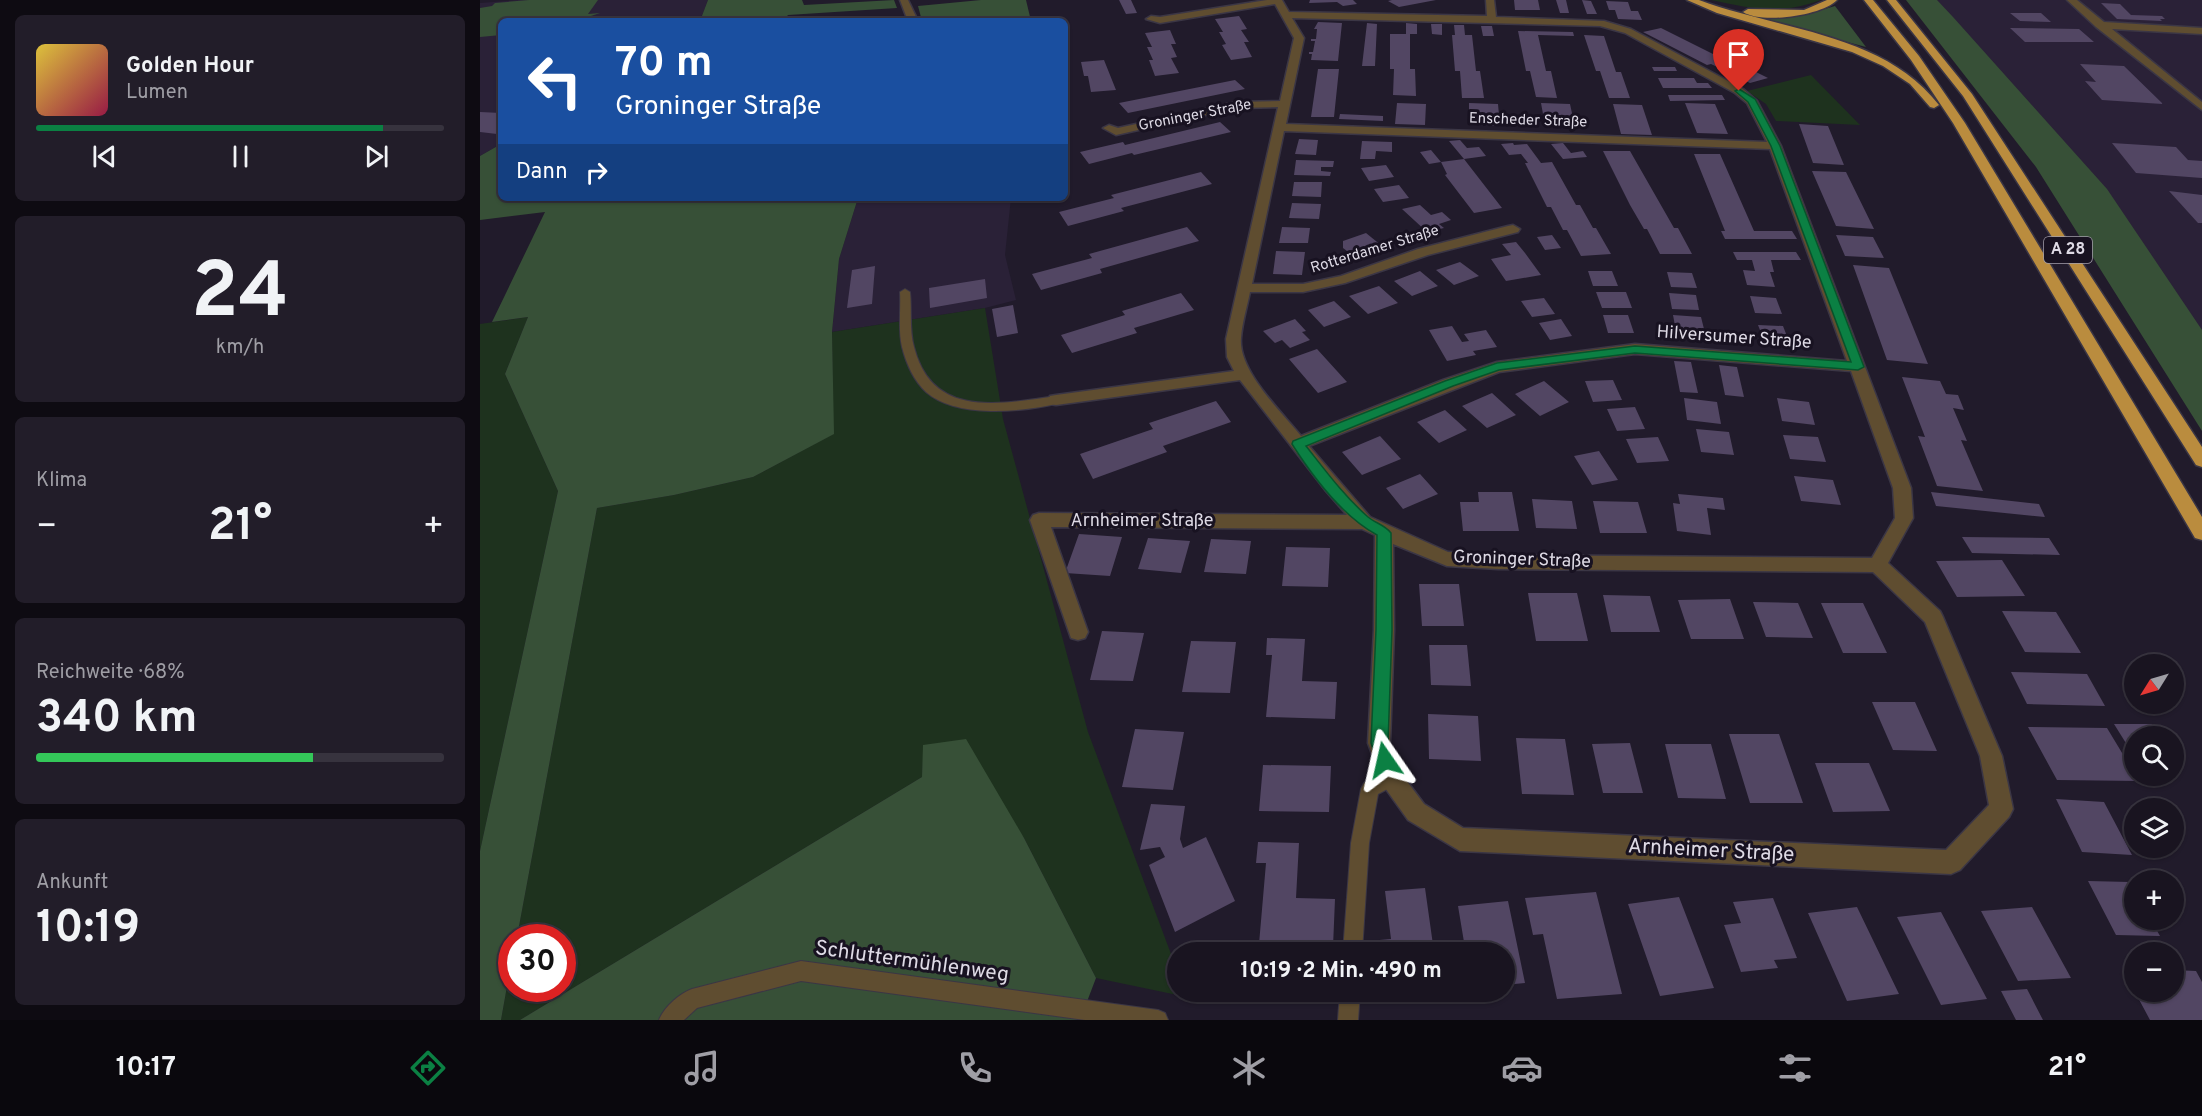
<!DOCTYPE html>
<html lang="de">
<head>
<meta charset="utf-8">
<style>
  body { margin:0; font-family:Overpass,sans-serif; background:#221d29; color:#f1f3f6; height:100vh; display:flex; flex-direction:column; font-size:22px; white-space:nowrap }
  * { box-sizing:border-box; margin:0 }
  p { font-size:20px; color:#9f9ea5 }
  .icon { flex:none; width:33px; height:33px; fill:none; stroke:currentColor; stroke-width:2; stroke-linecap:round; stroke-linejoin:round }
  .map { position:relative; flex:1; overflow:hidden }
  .details { display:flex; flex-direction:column; gap:15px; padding:15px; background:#0e0b12; width:480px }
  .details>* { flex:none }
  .guide { position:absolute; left:18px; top:18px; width:570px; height:183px; border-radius:9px; box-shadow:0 2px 4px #0004,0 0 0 2px #37333e; background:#1a4fa0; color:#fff; overflow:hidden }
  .needle { width:39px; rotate:233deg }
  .tools { position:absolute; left:1644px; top:654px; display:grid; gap:12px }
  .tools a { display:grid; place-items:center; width:60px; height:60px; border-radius:50%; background:#191420; box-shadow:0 2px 4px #0004,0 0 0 2px #37333e; font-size:30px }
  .speed { position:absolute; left:18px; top:924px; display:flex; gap:12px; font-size:30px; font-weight:700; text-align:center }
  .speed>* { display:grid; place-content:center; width:78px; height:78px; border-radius:50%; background:#191420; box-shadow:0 2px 4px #0004,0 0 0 2px #37333e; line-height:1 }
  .speed .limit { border:9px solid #d22; background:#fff; color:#111 }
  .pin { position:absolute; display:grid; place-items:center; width:51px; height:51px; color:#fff; margin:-62px -26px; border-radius:50% 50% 50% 0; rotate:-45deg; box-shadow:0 0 6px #0007 }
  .pin .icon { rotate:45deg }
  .me { position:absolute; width:66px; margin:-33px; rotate:349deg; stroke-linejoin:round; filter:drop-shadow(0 0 4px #0008) }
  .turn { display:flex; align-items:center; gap:21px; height:126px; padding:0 18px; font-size:27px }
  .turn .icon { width:78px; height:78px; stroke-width:2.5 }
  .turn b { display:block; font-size:42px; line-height:51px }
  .then { display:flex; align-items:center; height:57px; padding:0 18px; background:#0003; gap:12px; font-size:22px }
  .big { font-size:45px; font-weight:700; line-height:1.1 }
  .details .widget { flex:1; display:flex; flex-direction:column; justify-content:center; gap:9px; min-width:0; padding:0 21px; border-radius:9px; background:#221d29 }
  .details .dial { align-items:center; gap:0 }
  .dial b { font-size:78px; line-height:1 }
  .song { display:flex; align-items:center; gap:18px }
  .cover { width:72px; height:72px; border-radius:9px; background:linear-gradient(135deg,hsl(50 70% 55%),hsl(340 70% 35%)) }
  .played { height:6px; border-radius:3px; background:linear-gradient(90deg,#0b8043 85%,#37333e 85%) }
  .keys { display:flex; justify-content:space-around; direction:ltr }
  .heat { display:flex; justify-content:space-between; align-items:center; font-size:33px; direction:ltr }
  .charge { height:9px; border-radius:4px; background:linear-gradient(90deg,#34c759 68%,#37333e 0) }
  .trip { position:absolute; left:687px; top:942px; width:348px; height:60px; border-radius:30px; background:#191420; box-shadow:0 2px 4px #0004,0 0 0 2px #37333e; font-weight:700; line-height:60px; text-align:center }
  .tab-bar { display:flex; height:96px; justify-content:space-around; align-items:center; background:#0a080d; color:#9f9ea5 }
  .tab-bar .icon { width:42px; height:42px }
  .tab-bar .active { color:#0b8043 }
  .tab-bar b { font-size:27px; color:#f1f3f6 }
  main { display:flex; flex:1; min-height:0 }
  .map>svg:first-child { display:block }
  .built { fill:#2a2137 }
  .green { fill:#1e321e }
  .forest { fill:#375037 }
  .building { fill:#524663 }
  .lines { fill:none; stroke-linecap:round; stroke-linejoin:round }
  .service-casing { stroke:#3b3645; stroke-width:2 }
  .minor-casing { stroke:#3b3645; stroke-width:3 }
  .motorway-casing { stroke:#3b3645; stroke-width:3 }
  .service { fill:#5f4d30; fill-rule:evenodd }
  .minor { fill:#5f4d30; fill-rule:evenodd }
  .motorway { fill:#ba8c3e; fill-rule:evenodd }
  .route { fill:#0b8043; stroke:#07532c; stroke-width:1.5 }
  .labels { text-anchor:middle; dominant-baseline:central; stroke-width:6; stroke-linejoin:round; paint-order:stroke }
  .far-street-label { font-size:15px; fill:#dedae5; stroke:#181221 }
  .shield { fill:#181221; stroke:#a39eaa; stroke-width:1.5 }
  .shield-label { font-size:16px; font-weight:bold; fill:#dedae5 }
  .street-label { font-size:18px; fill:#dedae5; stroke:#181221 }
  .near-street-label { font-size:21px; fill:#dedae5; stroke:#181221 }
</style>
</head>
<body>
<main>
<section class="details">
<div class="widget">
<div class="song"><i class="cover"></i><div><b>Golden Hour</b><p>Lumen</p></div></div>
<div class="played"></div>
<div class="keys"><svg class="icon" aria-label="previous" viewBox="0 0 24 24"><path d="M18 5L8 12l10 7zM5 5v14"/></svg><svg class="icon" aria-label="pause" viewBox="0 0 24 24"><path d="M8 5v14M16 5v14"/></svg><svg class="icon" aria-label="next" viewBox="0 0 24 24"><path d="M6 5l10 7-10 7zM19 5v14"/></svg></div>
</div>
<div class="widget dial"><b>24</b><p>km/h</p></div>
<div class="widget"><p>Klima</p>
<div class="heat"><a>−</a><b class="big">21°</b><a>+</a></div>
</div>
<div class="widget"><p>Reichweite · 68%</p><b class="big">340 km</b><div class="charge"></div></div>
<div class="widget"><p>Ankunft</p><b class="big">10:19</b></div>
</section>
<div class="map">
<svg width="1722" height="1020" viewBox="0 0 1722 1020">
  <rect width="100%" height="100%" fill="#211b2b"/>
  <path class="built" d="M39,0H228L220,21H21V144L0,156V3Z
    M1436,0H1722V367Z
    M378,198H531L525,255L536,300L505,308L352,332L359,259Z"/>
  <path class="green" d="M1231,0H1341C1299,15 1273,9 1231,0Z
    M1331,75L1380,125L1296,121L1286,104L1267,91Z
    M505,308L523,419L608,732L697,970L698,992H705L707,997L616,978L544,838L444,745L442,777L40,1020H21L31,964L32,988H82V938L37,937L117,508L194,495L273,477L353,434L352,332Z
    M48,317L25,374L78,491L0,851V324Z"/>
  <path class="forest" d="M49,0H118L108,14L120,13L96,21H21V35L0,37V8L12,6L15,3Z
    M228,0H322L324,5L414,0L417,8L308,15L303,21H220Z
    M501,0H546L551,21H442L438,6Z
    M1426,0H1457L1473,17L1627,189L1722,330V431L1556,167Z
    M1355,6L1386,47L1272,17L1276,15L1331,13Z
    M21,144V198H378L359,259L352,332L354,434L273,477L194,495L117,508L37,937L32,938L31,964L21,1020H0V851L78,491L25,374L48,317L12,322L65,212L0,220V156Z
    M486,739L544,838L616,978L600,1020H40L442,777L443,745Z"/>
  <path class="building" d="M639,0H651L657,13L646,14Z
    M830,0H873L877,4L863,6L857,2L829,3Z
    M956,0L919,7L908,1L912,0Z
    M1034,0H1058L1060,10H1035Z
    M1076,0H1086L1089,13H1080Z
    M1102,0L1111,1L1117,14H1107Z
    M1126,1L1148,2L1151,11H1158L1162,20L1138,19L1135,10H1129Z
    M1621,3L1640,4L1651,15L1682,16L1685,19H1680L1682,21L1637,19Z
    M1530,13H1561L1571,22L1540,21Z
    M759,16L767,29L761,30L769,42H764L772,57L751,60L742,45L746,44L739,32H743L735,19Z
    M838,22L862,23L858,61L831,60L832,54H829V52H833L835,41H831V39H836L837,29H834Z
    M887,23L897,24L895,66H882Z
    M926,23L937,24V34H930V69H935L936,96L913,95L914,69H910V34H926Z
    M951,24H962V35L952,34Z
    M974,25H984L985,35H992L996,71H1000L1004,98H982L980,71H975L972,35H975Z
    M1001,26H1012L1014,36H1003Z
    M1181,28L1245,60L1250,59L1288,78L1270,83L1231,64L1227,65L1163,32Z
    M1530,28L1599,29L1614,42H1545Z
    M690,30L696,44H691L697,57L691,58L699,73L675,76L669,60H673L667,47H672L665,33Z
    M1038,31L1093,32L1094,36L1058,35L1066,71H1071L1077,98L1056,97L1050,71H1046Z
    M1104,35L1124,36L1136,72H1141L1150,98H1129L1120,71H1116Z
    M624,60L636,90L611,92L608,76H604L601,62Z
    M1600,64L1644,66L1683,104L1622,100L1605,81L1616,82Z
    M1172,67H1195L1197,71H1174Z
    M838,69H859L854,117H831Z
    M1178,78H1214L1217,83H1228L1232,88H1183Z
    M755,80L765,89L648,113L639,103Z
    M1188,95H1242L1245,100L1190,101Z
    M917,103L946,104L945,125L915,124Z
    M989,103L1018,104L1020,126L989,125Z
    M1061,103L1090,104L1095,127L1065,125Z
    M1205,103L1235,104L1248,134L1217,133Z
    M1133,104L1162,105L1172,135L1141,134Z
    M0,112L21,113V131L17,134L0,132Z
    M860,114L903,116V121L859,119Z
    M740,122L751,132L654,155L652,153L609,164L600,152L643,142L645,145Z
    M1319,124L1348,126L1364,165L1333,163Z
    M819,139L838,140L836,155L815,154Z
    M980,140L987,148L999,147L1006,156L984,159L1022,208L994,213L965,175L967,174L961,162L949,164L940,152L951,150L961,162L984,159L969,141Z
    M882,141L912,142V152L896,151L895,159H880Z
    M1033,143L1034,145L1047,144L1061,163L1072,162L1096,205H1100L1113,228H1116L1131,254L1101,256L1087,230H1083L1071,207H1067L1045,163H1048L1041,154L1029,155L1021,144Z
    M1083,143L1091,153L1103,151L1107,157L1083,159L1071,144Z
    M1632,143L1696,147L1708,160L1722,161V178L1656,173Z
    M1123,151H1150L1194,228H1198L1212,254H1180L1167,229H1164L1150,205Z
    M1214,154H1240L1274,231H1312L1317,239H1245L1241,231H1245Z
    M816,160L854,161L853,167H841V171L851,172L850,176L814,175Z
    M906,165L914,177L889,181L881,168Z
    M1332,171L1366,172L1394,229L1356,226Z
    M721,172L732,184L641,208L644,211L588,226L579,212L634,198L631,195Z
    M814,182H842L841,197L812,196Z
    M919,185L929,198L903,202L894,189Z
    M1689,191L1722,195V223H1718Z
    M812,203L841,204L839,219L809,218Z
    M940,205L951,215L962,212L971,220L959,224L964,228L947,232L922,209Z
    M707,227L719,241L620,269L622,273L561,290L552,274L612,258L609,254Z
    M802,227L830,228L828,243H799Z
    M886,233L902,246L875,257L863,248V241Z
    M1072,235L1081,248L1065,250L1057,237Z
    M1356,235L1393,237L1404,258L1365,256Z
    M1036,242L1045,253L1061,275L1026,281L1011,259L1031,255L1022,244Z
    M796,251L825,252L822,275L793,274Z
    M1253,252H1316L1321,260H1291L1294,272H1290L1295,287L1267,285L1263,270L1275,271L1272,260H1257Z
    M980,262L999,276L974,285L956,270Z
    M1373,265L1409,268L1448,364L1407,360Z
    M395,266L392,304L367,308L372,270Z
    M940,271L958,286L932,296L914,281Z
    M1108,271H1132L1138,286H1113Z
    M1187,272L1212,273L1217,288L1191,287Z
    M505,279L507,298L450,308L449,288Z
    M899,286L918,303L888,314L869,296Z
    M1116,292H1146L1152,308H1122Z
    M701,293L714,310L654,328L657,333L592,353L581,335L645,315L642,311Z
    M1189,293L1216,295L1219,310L1192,309Z
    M1270,296L1296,298L1302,314L1275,313Z
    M1064,298L1075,314L1052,317L1041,301Z
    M854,301L871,317L844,327L828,310Z
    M533,305L538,333L517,337L512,309Z
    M1123,315H1148L1154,333H1128Z
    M1193,315L1221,317L1225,333L1196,331Z
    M815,319L826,331L822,332L830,340L810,348L802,340L795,343L783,331Z
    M1081,319L1092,336L1070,340L1059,323Z
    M1278,325L1303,326L1310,344L1285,343Z
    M972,326L982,342L989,341L984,334L1006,330L1017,347L993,351L996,355L967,361L949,330Z
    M837,349L867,382L838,393L809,359Z
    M1194,361L1211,362L1218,393L1200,392Z
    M1239,365L1257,367L1264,397L1245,395Z
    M1422,377L1460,381L1466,394L1478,395L1484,410L1473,408L1487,441L1481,440L1503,491L1457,486L1438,436L1445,437Z
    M1133,380L1142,400L1113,402L1105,381Z
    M1064,381L1089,402L1060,416L1035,394Z
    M1012,393L1036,415L1007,428L982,406Z
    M1204,398L1237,402L1241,424L1207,420Z
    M1297,398L1329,402L1335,425L1302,421Z
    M736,401L751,422L683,446L687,452L613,479L600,454L673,429L669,423Z
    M1155,407L1165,429L1137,431L1127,409Z
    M965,410L987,430L959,443L937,422Z
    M1216,429L1249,432L1254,455L1221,452Z
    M1303,435L1338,437L1346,462L1310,459Z
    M900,436L921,459L882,475L862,452Z
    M1178,437L1189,461L1157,463L1146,439Z
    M1119,451L1138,480L1112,485L1094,456Z
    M940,474L958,494L923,509L906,488Z
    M1314,476L1353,480L1361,505L1321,501Z
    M998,492H1032L1039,531H983L980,502H999Z
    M1451,492L1559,504L1565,517L1456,506Z
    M1198,494L1243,498L1245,510L1227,508L1231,535L1197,531L1193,503L1200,504Z
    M1052,499L1092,501L1097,529L1056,528Z
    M1113,501L1158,502L1167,533H1120Z
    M599,534L642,537L630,576L585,573Z
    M1482,537L1569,538L1580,555L1492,553Z
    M668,538L710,541L701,573L658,569Z
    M731,539L771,541L766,574L724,572Z
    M806,547L850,548L848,587L802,586Z
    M1522,560L1545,596L1477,597L1456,561Z
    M939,584H979L984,626H942Z
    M1048,593H1097L1108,641H1056Z
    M1123,595L1170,596L1180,632H1131Z
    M1250,599L1264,639H1211L1198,600Z
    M1273,602L1318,603L1333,638L1286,637Z
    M1341,603H1383L1407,653H1363Z
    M1522,611L1576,612L1601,653L1545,652Z
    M622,631L664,633L653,681L610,680Z
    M787,638L825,639L822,681L857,682L855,719L786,717L792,655H786Z
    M711,641L756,642L750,693L702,692Z
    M949,645H987L991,686L951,685Z
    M1531,672L1607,674L1625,706L1547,704Z
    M1392,702H1435L1457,751L1413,750Z
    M948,714L998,716L1001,761L949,759Z
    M1634,724H1672L1680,736H1654V748H1649Z
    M1548,727L1627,728L1659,781L1577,780Z
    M655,729L704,732L693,790L642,787Z
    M1249,734H1299L1323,803H1270Z
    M1036,738L1085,739L1094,795L1042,794Z
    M1150,743L1163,793H1123L1112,744Z
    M1185,744H1231L1246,799L1198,798Z
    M1335,763H1389L1410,811L1353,812Z
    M783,765L851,766L849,812L779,811Z
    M1576,799L1624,802L1652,855L1602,852Z
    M671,804L705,806L700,839L703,848L726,837L755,901L695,932L669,865L685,857L680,847L660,850Z
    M778,842L819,843L816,898L855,899L853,947L779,944L786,863H776Z
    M1608,881L1650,882L1654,889V920H1671L1680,936L1636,935Z
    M945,888L954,952H887L888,941L911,939L905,891Z
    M1116,892L1142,994L1077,999L1063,934L1053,935L1045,898Z
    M1199,897L1234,988L1180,996L1148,904Z
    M1293,898L1317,958L1294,960L1298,968L1261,972L1244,925L1261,923L1253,902Z
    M1028,901L1045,983L1024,985V952H967L966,944L984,942L978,906Z
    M1377,907L1419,994L1367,1001L1328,913Z
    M1552,907L1591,978L1538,981L1501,911Z
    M1461,912L1507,999L1461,1005L1417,917Z
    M1644,970H1654V990Z
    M1694,970L1716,971L1722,982V1020H1670L1655,992H1694Z
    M1547,989L1563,1020H1536L1521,991Z"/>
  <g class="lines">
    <defs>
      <path id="service" d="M425,289L430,292C432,310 429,330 434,347C452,419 520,404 576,396L582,400L580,403C543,412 477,419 446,392C434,381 426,363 422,347C418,330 421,310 420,292Z
        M911,770L917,772L920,778L917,784L898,794L889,843L882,952H863L871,843L881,789L884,783Z
        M321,961L678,1010L685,1013L688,1020H605L321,981L217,1008L204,1020H179C184,1007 199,994 212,989Z
        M860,992H880L878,1020H858Z"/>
      <path id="minor" d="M420,0H428L438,21H428Z
        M787,0H802L809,12L1007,16L1006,0H1014L1016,17L1124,21L1151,29L1263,89L1277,101L1301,146L1431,488L1433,518L1408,563L1460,611L1463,617L1522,756L1533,809L1529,817L1480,870L1471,874L980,851L928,820L903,785L888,743L894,630L895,535L882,529L571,527L608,632L605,638L598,640L591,638L550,520L553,515L559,513L867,515L846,491L760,380L576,405L570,404L568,400L570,396L576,395L754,371L747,357L746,339L798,107L756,108L636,135L623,128L629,125L638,128L756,102L800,101L814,38L795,4L680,23L666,19L671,16L680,17ZM812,18L1120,26L1145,33L1255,93L1267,103L1287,142L806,124L824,38ZM804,131L1290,149L1367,361L1155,344L1017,362L963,380L821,436C802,412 758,371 761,338C762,323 767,307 770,292H823L865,283L948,255L1038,232L1040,229L1033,225L1028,226L938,249L861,276L823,284H772ZM1155,354L1371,371L1413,488L1415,518L1392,558L1018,555L968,552L890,517L829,446L1019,372ZM913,544L967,566L1018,569L1393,572L1445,622L1500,756L1509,805L1466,850L983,828L944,804L920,772L910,743L914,630Z
        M1587,0H1597L1624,22L1722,28V34L1632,29L1722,102V110L1616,27Z"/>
      <path id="motorway" d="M1207,0H1219C1299,30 1404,33 1459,105L1454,108L1450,107L1430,84L1403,66L1372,52L1237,13Z
        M1347,0H1357C1342,16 1281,24 1263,12L1268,9L1324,10Z
        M1384,0H1393L1439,56L1485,123L1722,517V540L1715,538L1473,123L1431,60Z
        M1407,0H1416L1492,94L1722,447V467L1716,465L1483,96Z"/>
    </defs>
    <use href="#service" class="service-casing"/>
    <use href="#minor" class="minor-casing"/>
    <use href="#motorway" class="motorway-casing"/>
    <use href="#service" class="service"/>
    <use href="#minor" class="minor"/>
    <use href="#motorway" class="motorway"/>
  </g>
  <path class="route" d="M1259,89L1275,99L1300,146L1384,367L1378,370L1155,353L1019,370L973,386L826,446C845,470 864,496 888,517C895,523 905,525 911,533L912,630L908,743L914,760L911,766L905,768L899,766L891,743L896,630L897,535C862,516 833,477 812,444L813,441L965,381L1017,363L1155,346L1371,362L1291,146L1268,102L1255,91Z"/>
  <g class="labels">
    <g class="far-street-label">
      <text transform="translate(715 116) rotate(-11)">Groninger Straße</text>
      <text transform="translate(1048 121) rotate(2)">Enscheder Straße</text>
      <text transform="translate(895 250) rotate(-17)">Rotterdamer Straße</text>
    </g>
    <rect class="shield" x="1564" y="237" width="48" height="26" rx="4.5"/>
    <g class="shield-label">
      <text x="1588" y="250">A 28</text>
    </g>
    <g class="street-label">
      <text transform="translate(1254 338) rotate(4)">Hilversumer Straße</text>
      <text x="662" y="521">Arnheimer Straße</text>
      <text transform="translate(1042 560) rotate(2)">Groninger Straße</text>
    </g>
    <g class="near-street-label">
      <text transform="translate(1231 851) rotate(3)">Arnheimer Straße</text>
      <text transform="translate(432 962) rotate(8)">Schluttermühlenweg</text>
    </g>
  </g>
</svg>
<div class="tools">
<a><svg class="needle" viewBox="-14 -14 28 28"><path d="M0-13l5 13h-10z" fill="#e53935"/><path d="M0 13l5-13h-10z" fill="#9f9ea5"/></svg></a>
<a><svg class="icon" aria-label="search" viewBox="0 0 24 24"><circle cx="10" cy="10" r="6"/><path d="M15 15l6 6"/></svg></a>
<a><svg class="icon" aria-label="layers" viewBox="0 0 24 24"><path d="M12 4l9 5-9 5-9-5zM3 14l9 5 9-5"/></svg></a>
<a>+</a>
<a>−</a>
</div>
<div class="speed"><div class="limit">30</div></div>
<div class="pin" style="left:1259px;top:91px;background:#d93025"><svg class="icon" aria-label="arrive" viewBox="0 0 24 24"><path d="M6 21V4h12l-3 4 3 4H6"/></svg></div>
<svg class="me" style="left:905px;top:760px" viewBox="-20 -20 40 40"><path d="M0-17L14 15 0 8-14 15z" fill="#0b8043" stroke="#fff" stroke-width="4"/></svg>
<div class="trip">10:19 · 2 Min. · 490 m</div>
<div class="guide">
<div class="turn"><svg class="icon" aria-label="left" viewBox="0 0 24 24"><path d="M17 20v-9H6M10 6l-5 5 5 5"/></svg><div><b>70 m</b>Groninger Straße</div></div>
<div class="then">Dann<svg class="icon" aria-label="right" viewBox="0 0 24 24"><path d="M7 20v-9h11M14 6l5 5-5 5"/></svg></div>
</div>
</div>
</main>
<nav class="tab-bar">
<b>10:17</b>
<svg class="icon active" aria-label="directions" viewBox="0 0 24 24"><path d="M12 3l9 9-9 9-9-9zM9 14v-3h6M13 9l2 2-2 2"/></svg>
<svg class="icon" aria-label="music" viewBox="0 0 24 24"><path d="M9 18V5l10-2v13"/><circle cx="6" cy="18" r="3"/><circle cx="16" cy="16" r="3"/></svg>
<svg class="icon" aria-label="phone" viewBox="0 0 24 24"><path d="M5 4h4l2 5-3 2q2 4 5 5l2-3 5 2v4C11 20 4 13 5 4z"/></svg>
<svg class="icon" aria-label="climate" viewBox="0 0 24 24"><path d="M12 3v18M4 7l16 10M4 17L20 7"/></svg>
<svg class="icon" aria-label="car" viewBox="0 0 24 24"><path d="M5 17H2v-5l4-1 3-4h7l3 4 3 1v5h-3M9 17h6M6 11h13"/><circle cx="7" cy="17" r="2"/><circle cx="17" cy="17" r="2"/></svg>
<svg class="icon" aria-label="filters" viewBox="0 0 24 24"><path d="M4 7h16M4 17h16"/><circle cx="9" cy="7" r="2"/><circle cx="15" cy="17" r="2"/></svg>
<b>21°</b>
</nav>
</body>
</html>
